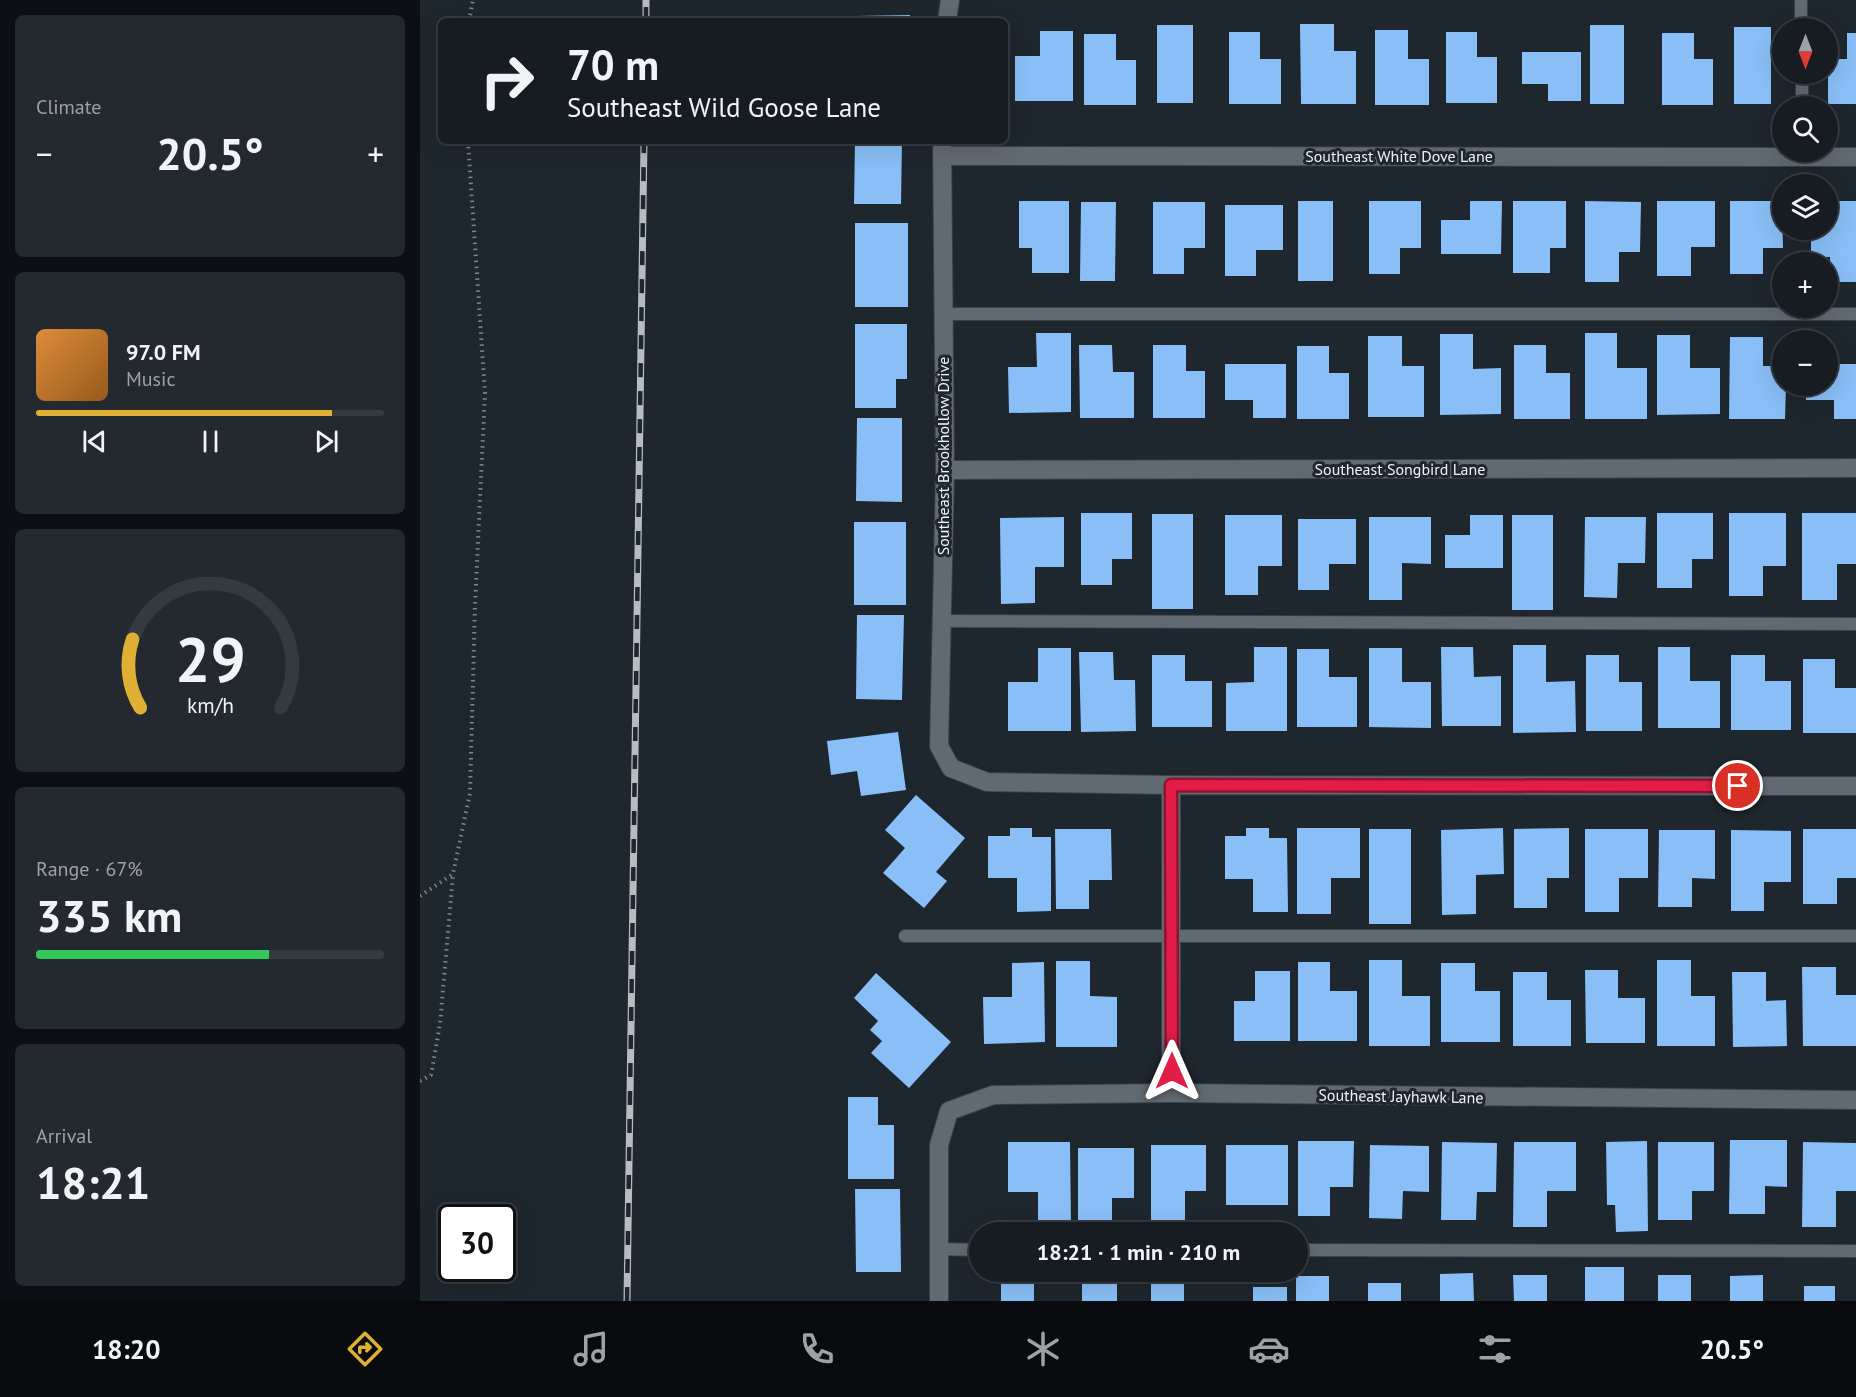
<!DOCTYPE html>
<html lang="en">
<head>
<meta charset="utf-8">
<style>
  body { margin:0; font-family:"PT Sans",sans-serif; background:#23292f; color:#f1f3f6; height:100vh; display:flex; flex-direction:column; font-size:22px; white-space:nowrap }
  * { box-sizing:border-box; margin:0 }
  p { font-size:20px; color:#9ea1a5 }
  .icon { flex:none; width:33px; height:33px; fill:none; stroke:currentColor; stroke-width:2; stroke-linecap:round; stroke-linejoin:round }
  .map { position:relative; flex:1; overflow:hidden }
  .side { display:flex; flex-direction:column; gap:15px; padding:15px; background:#0c0f13; width:420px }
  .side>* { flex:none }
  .banner { position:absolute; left:18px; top:18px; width:570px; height:126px; border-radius:9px; box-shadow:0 6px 24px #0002,0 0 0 2px #353a40; background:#161c22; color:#f1f3f6; overflow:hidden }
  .needle { width:39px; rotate:180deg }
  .buttons { position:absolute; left:1352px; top:18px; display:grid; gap:12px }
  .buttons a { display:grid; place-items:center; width:66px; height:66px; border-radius:50%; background:#161c22; box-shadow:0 6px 24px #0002,0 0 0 2px #353a40; font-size:30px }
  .speed { position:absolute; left:18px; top:1204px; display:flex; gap:12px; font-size:30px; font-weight:700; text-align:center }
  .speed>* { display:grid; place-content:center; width:78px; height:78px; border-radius:50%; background:#161c22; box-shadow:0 6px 24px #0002,0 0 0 2px #353a40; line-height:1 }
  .speed .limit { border:3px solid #111; border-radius:9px; background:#fff; color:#111 }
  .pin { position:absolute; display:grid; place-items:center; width:51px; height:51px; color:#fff; margin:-26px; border:3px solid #fff; border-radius:50%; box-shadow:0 2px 6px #0007 }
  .me { position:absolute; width:66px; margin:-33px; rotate:0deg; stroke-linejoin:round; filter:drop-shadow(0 0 4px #0008) }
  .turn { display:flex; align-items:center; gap:21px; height:126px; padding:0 30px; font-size:27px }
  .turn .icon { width:78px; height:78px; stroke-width:2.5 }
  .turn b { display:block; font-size:42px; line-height:51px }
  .big { font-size:45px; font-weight:600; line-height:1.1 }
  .side .widget { flex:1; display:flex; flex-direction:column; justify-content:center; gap:9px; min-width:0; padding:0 21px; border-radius:9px; background:#23292f }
  .side .dial { align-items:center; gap:0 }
  .dial svg { height:156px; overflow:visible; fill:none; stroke:#353a40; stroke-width:7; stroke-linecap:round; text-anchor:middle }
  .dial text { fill:#f1f3f6; stroke:none }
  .song { display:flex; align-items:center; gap:18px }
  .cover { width:72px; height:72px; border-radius:9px; background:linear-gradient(135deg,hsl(30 70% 55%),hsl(30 70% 35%)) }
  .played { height:6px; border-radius:3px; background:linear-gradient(90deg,#dfb034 85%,#353a40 85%) }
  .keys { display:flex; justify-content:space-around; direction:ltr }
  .heat { display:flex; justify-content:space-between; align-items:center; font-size:33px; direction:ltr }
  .charge { height:9px; border-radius:4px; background:linear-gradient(90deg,#34c759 67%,#353a40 0) }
  .trip { position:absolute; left:549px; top:1222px; width:339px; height:60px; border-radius:30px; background:#161c22; box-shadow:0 6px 24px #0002,0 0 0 2px #353a40; font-weight:600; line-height:60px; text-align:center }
  .tab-bar { display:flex; height:96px; justify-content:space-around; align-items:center; background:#090b0e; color:#9ea1a5 }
  .tab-bar .icon { width:42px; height:42px }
  .tab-bar .active { color:#dfb034 }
  .tab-bar b { font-size:27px; color:#f1f3f6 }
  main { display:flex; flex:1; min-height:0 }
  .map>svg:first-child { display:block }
  .building { fill:#89bff6 }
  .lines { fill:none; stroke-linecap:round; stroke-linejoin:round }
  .lane-casing { stroke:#3b4148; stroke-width:14 }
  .street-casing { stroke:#3b4148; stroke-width:20 }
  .path { stroke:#80868d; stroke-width:4; stroke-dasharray:1.5 4.5; stroke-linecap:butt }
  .lane { stroke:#616a73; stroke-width:12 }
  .street { stroke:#616a73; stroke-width:18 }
  .rail-casing { stroke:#b6bcc2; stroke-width:7 }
  .rail { stroke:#1e262e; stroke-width:4.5; stroke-dasharray:14; stroke-linecap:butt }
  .route-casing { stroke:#92132f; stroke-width:15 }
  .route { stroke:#e11d48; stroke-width:10 }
  .labels { text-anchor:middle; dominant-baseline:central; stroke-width:6; stroke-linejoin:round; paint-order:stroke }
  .street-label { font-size:16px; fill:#eef3f8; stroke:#1e262e }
</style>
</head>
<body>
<main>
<section class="side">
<div class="widget"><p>Climate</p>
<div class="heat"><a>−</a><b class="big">20.5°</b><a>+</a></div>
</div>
<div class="widget">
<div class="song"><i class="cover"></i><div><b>97.0 FM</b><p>Music</p></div></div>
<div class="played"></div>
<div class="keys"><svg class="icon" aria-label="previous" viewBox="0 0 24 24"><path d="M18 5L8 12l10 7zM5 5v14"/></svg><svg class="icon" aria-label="pause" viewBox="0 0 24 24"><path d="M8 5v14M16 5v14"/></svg><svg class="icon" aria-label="next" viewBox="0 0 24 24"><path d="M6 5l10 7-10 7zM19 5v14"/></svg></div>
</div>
<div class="widget dial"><svg viewBox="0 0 100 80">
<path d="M14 69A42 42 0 1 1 86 69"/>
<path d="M14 69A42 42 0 0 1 10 34" stroke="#dfb034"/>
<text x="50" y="56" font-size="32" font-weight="700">29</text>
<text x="50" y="72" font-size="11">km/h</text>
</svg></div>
<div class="widget"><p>Range · 67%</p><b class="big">335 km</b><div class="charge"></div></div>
<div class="widget"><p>Arrival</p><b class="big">18:21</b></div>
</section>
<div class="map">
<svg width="1436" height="1301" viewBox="0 0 1436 1301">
  <rect width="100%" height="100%" fill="#1e262e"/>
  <path class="building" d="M490,15V21H435V16Z
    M880,24H914V51H936V104H881Z
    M737,25H773V103H737Z
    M1170,25H1204V104H1170Z
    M1314,27H1351V104H1314Z
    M955,30H988V59H1009V105H955Z
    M620,31H653V101H595V56H620Z
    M809,32H840V59H861V104H809Z
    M1026,32H1057V57H1077V103H1026Z
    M1242,33H1274V59H1293V105H1242Z
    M1427,33H1436V104H1408V59H1427Z
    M664,34H696V60H716V105H664Z
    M1102,52H1161V101H1128V84H1102Z
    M435,141H482L481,204H434Z
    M599,201H649V273H612V248H599Z
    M878,201H913V281H878Z
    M949,201H1001V248H980V274H949Z
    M1050,201H1082L1081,254H1021V220H1050Z
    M1093,201H1146V248H1130V273H1093Z
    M1165,201L1221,202L1220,252H1199V282H1165Z
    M1237,201H1295V247H1271V276H1237Z
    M1310,201H1362L1363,248H1343V274H1310Z
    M1407,201H1436V282H1410V257H1391V230H1407Z
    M661,202H696L695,281H660Z
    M733,202H785V248H764V274H733Z
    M805,205H863V250H836V276H805Z
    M435,223H488V307H435Z
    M435,324H487V379H476V408H435Z
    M616,333H651V412L589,413L588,367H617Z
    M1165,333H1197V368H1227V419H1165Z
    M1020,334H1053V369L1081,368V414L1020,415Z
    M1237,335H1270V368H1300V414L1237,415Z
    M948,336H982V366H1004V417H948Z
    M1310,337H1343V366H1362V386H1366L1365,419H1309Z
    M659,345H692L693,372H714V418H660Z
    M733,345H766V371H785V418H733Z
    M1094,345H1126V373H1150V419H1094Z
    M877,346H909V373H929V419H877Z
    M805,364H866V418H833V400H805Z
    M1407,364H1436V419H1414V400H1386V386H1407Z
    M437,418H482V502L436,501Z
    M661,513H712V559H692V585H661Z
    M1237,513H1293V559H1272V588H1237Z
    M1309,513H1366V566H1343V596H1309Z
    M1382,513H1436V564H1417V600H1382Z
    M732,514H773V609H732Z
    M805,515H862V566H838V595H805Z
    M1050,515H1083V568H1025V535H1050Z
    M1092,515H1133V610H1092Z
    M644,517V567H615V603L581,604L580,518Z
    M949,517H1011V564L982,563V600H949Z
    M1165,517H1226L1225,563H1198L1197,598L1164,597Z
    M878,519H936V564H909V590H878Z
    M434,522H486V605H434Z
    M437,615H484L482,700L436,699Z
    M1093,645H1126V682L1155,681L1156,732L1093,733Z
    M834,647H867V731H806V683L834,682Z
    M1021,647H1053L1054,677L1081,676V726H1022Z
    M1238,647H1270V681H1300V728H1238Z
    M618,648H651V731H588V682H618Z
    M949,648H982V682H1011V728L949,727Z
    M877,649H909V677H937V727H877Z
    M659,652H693L694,680H715L716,731L661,732Z
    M732,655H765V681H792V727H732Z
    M1166,655H1199V682H1222V731H1166Z
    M1311,655H1345V681H1371V730H1311Z
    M1383,659H1415V688H1436V733H1383Z
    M478,732L486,790L441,796L437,771L411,775L407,741Z
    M496,795L545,838L516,872L527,881L504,908L463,873L485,848L465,830Z
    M590,828H612V837H631V911L597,912V878H568V836H590Z
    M826,828H849V838H867L868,912H833V879H805V836H826Z
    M877,828H940V878H911V914H877Z
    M1083,828L1084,874L1056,875V914L1022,915L1021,830Z
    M1149,828V878H1127V908H1094V829Z
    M635,829H691L692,880H669V909H636Z
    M949,829H991V924H949Z
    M1165,829H1228V878H1199V912H1165Z
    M1383,829H1436V878H1417V904H1383Z
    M1239,830H1295V879L1272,878V907H1238Z
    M1311,830L1371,831V882H1344V911H1311Z
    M949,960H982V996H1010V1046H949Z
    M1237,960H1271V996H1295V1046H1237Z
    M636,961H670V996L697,997V1047H636Z
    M624,962L625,1042L564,1044L563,997H592V963Z
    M878,962H910V991H937V1041H878Z
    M1021,963H1055V991H1080V1042H1021Z
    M1382,967H1416V995H1436V1046H1383Z
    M1165,970H1198V998H1225V1043H1166Z
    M835,971H870V1041H814V1001H835Z
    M1093,972H1127V1000H1151V1046H1093Z
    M1312,972H1346V1001L1366,1000L1367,1046L1313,1047Z
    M456,973L531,1042L489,1088L451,1053L462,1041L450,1030L458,1021L434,998Z
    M428,1097H458V1125H474V1179H428Z
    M1310,1140H1367V1187L1345,1186V1214H1309Z
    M878,1141H934L933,1187H910V1216H878Z
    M1227,1141L1228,1231L1196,1232L1195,1205H1187L1186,1142Z
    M588,1142H650L651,1225H618V1192H588Z
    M1022,1142L1077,1143L1076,1192H1057L1056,1220H1021Z
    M1094,1142H1156V1191H1127V1227H1093Z
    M1238,1142H1294V1191H1272V1220H1238Z
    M1383,1142L1436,1143V1191H1416V1227H1382Z
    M731,1145H786V1191H765V1220H731Z
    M806,1145H868V1205H806Z
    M950,1145L1009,1146V1192L983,1191L982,1219L949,1218Z
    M658,1148H714V1198H692V1220H658Z
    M435,1189H480L481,1272H436Z
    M1165,1267H1204V1301H1165Z
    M731,1273H764V1301H731Z
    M1053,1273L1054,1301H1020V1274Z
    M1093,1275H1127V1301H1094Z
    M1238,1275H1271V1301H1238Z
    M1343,1275V1301H1310V1276Z
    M876,1276H909V1301H876Z
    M662,1281H697V1301H662Z
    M948,1283H981V1301H948Z
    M581,1284H614V1301H581Z
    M1384,1286H1415V1301H1384Z
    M833,1287H867V1301H833Z"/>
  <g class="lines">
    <defs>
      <path id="lane" d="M1381,0V28
        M1382,74V106
        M523,314H1436
        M522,621L1436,624
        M485,936H1436
        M519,1249L560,1250
        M878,1250L1436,1251"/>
      <path id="street" d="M527,21L530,0
        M522,141L525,470L519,746L531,768L567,782L751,785L1436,786
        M522,156L1436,157
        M525,470L1436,468
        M751,785V1093
        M519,1301V1145L529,1111L573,1095L751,1093L1436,1100"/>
    </defs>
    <use href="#lane" class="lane-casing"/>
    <use href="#street" class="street-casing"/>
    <path class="path" d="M49,21L53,0
      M0,896L33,874L50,793L55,605L65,393L48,141
      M0,1081L11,1075L20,1024L33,875"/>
    <use href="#lane" class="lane"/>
    <use href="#street" class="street"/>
    <defs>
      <path id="rail" d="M226,21V0
        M207,1301L224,141"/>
    </defs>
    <use href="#rail" class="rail-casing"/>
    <use href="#rail" class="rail"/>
  </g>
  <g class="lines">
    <defs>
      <path id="route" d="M752,1071L751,785L1318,786"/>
    </defs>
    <use href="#route" class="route-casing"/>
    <use href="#route" class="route"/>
  </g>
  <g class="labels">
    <g class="street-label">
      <text x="979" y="156">Southeast White Dove Lane</text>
      <text transform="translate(523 456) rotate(-90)">Southeast Brookhollow Drive</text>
      <text x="980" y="469">Southeast Songbird Lane</text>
      <text transform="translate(981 1096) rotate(1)">Southeast Jayhawk Lane</text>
    </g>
  </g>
</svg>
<div class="buttons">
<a><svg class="needle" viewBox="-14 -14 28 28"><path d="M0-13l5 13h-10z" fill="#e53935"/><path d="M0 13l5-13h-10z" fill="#9ea1a5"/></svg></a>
<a><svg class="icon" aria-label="search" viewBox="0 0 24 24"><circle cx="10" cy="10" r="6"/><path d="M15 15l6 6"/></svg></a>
<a><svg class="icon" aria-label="layers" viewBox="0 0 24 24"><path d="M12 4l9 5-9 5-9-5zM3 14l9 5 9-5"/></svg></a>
<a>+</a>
<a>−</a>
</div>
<div class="speed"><div class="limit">30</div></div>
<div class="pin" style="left:1318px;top:786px;background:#d93025"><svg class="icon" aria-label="arrive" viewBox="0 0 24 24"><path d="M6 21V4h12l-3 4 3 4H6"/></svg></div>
<svg class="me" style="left:752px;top:1071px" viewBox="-20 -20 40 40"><path d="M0-17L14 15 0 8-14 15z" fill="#e11d48" stroke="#fff" stroke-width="4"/></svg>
<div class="trip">18:21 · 1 min · 210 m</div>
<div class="banner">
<div class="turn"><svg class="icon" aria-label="right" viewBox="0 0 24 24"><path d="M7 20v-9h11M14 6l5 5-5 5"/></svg><div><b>70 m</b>Southeast Wild Goose Lane</div></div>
</div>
</div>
</main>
<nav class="tab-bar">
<b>18:20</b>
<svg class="icon active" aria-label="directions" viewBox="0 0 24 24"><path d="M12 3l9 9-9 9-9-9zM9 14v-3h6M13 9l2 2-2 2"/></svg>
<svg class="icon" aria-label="music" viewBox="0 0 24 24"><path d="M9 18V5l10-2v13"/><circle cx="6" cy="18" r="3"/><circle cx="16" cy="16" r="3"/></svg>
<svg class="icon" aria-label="phone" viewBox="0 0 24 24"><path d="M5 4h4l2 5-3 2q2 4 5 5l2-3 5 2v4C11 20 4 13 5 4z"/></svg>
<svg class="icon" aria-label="climate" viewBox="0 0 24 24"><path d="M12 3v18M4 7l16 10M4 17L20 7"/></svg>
<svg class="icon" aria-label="car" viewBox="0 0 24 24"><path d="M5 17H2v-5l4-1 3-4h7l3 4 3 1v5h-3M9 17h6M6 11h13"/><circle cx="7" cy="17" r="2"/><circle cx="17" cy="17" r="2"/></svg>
<svg class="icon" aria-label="filters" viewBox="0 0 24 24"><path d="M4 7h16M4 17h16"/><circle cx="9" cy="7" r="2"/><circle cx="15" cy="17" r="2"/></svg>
<b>20.5°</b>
</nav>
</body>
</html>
